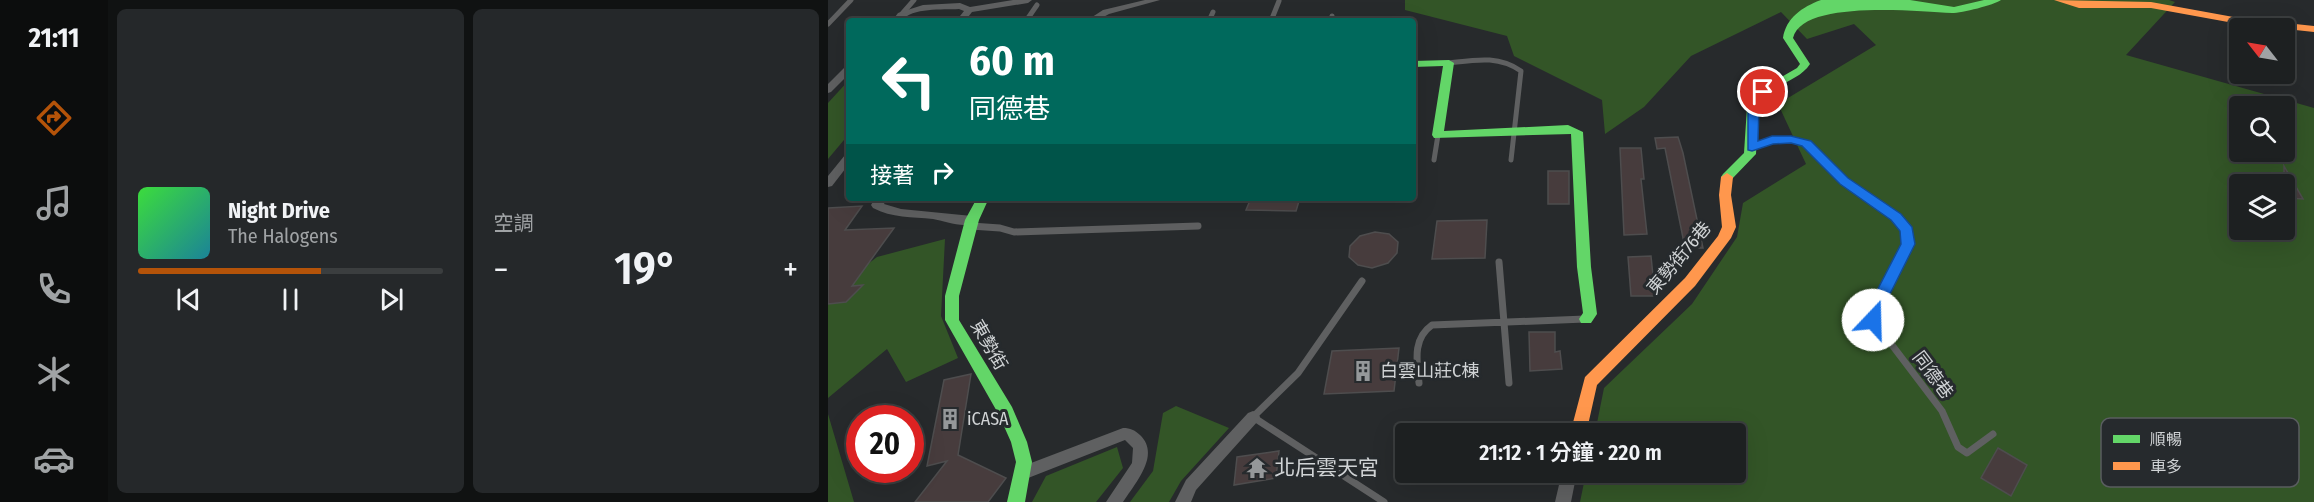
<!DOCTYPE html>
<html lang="zh-TW">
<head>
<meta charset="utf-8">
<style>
  body { margin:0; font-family:"Fira Sans Condensed","Noto Sans TC",sans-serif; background:#25282a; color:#f1f3f6; height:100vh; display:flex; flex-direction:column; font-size:22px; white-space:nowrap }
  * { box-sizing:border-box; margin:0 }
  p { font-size:20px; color:#a0a3a5 }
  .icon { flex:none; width:33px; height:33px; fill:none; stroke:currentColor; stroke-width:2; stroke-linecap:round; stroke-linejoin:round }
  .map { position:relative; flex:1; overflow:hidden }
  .sheet { display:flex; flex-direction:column; gap:9px; padding:9px; background:#101212; width:720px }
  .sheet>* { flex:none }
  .guide { position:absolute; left:18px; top:18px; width:570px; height:183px; border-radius:6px; box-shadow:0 6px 24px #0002,0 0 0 2px #3b3e3f; background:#00695c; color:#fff; overflow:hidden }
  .needle { width:39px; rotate:301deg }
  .controls { position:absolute; left:1401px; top:18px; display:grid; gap:12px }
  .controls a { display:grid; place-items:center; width:66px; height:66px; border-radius:6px; background:#1d2021; box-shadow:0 6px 24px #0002,0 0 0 2px #3b3e3f; font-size:30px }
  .speed { position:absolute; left:18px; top:405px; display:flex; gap:12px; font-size:30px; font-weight:700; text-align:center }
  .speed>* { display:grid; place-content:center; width:78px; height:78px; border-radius:50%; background:#1d2021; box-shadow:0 6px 24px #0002,0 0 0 2px #3b3e3f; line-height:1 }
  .speed .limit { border:9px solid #d22; background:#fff; color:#111 }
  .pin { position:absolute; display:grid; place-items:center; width:51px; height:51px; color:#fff; margin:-26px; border:3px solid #fff; border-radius:50%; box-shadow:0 2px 6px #0007 }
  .me { position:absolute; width:66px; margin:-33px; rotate:21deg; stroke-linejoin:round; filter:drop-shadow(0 0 4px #0008) }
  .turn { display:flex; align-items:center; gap:21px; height:126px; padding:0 24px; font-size:27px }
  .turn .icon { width:78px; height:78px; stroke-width:2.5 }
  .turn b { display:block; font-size:42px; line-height:51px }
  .then { display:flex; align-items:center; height:57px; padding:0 24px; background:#0003; gap:12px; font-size:22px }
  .big { font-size:45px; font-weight:600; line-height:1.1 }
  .sheet .card { flex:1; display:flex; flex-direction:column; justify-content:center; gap:9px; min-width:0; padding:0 21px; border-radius:9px; background:#25282a }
  .song { display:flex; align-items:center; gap:18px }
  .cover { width:72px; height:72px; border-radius:9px; background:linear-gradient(135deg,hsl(120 70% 55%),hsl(190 70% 35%)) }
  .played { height:6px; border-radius:3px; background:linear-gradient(90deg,#b45309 60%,#3b3e3f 60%) }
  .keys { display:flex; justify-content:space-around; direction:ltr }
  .heat { display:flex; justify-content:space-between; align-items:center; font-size:33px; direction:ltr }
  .sheet .tiles { flex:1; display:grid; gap:9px; grid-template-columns:repeat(2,1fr) }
  .trip { position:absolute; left:567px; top:423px; width:351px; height:60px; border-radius:6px; background:#1d2021; box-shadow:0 6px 24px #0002,0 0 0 2px #3b3e3f; font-weight:600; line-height:60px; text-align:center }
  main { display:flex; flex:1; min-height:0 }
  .dock { display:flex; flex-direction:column; width:108px; justify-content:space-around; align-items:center; background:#0c0d0d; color:#a0a3a5 }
  .dock .icon { width:42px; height:42px }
  .dock .active { color:#b45309 }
  .dock b { font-size:27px; color:#f1f3f6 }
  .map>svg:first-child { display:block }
  .forest { fill:#335527; fill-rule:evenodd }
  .building { fill:#473c3d; stroke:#4e4d4e; stroke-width:1.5 }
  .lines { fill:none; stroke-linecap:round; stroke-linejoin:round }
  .lane-far1 { stroke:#5f6061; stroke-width:5 }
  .lane { stroke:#5f6061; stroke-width:7 }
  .street { fill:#5f6061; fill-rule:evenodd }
  .fast { fill:#63d668; fill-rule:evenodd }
  .slow { fill:#ff974d; fill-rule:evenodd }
  .route { fill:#1a73e8; stroke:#114b97; stroke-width:1.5 }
  .labels { text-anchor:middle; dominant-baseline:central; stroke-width:6; stroke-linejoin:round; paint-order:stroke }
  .street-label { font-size:18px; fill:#d0d3d5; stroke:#262a2d }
  .poi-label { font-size:18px; fill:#d0d3d5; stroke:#262a2d; text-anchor:start }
  .near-poi-label { font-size:21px; fill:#d0d3d5; stroke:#262a2d; text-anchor:start }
  .key { fill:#262a2d; stroke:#595d5f; stroke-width:1.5 }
  .key-label { font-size:16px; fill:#d0d3d5 }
</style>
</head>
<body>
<main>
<nav class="dock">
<b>21:11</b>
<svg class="icon active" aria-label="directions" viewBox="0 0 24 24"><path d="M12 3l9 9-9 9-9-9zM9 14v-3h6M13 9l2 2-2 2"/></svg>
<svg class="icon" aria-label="music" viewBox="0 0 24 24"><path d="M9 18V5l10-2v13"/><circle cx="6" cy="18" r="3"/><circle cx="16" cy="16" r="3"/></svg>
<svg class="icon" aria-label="phone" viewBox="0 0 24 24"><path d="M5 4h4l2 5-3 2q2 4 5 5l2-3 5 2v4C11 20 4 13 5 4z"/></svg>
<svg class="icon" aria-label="climate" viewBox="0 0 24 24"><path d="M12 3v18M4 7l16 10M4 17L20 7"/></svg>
<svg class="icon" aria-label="car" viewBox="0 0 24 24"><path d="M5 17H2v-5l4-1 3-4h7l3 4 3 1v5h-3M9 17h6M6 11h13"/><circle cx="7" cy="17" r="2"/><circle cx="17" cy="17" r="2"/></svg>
</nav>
<section class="sheet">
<div class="tiles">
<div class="card">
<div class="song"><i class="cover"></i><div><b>Night Drive</b><p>The Halogens</p></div></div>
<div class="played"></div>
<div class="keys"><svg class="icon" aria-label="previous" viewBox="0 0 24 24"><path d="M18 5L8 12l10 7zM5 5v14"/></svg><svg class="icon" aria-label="pause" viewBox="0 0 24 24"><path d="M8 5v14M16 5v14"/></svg><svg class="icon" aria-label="next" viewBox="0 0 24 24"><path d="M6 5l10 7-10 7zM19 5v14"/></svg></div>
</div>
<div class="card"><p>空調</p>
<div class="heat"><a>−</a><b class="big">19°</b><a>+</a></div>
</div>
</div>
</section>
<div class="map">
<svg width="1486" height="502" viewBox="0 0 1486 502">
  <rect width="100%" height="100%" fill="#272a2c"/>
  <path class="forest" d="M577,0H1341L1347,2L1298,55L1486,108V502H752L758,473L908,472V434L767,433L776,388L864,304L909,237L915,203L978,164L950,104L1048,45L1026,24L979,39L953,12L863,56L816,107L777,134L774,100L686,56L679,36L577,10ZM1412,106H1456V152H1412ZM1412,184H1456V230H1412Z
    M21,80V134L0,159V103Z
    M117,239L113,316L130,358L78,382L59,349L0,398V295L49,257Z
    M348,406L401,428L353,481L341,502H302L325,471L335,413Z
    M0,414L26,502H0Z
    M289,447L295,468L268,502H204L218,476Z"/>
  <path class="building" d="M850,137L855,153L875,248H857L837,148L829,149L827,138Z
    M792,148H813L816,179H813L819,234L796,235Z
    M1456,166L1475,199L1459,198L1456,193Z
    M720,171H741V204H720Z
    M423,198H472L468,211L418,210Z
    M34,206L17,230L66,228L24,286L35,285L18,302L0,304V208Z
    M659,220L657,258L604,259L609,221Z
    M547,232L561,234L570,242L569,253L560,263L544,268L530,265L521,257L522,246L532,236Z
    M823,256L827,296H803L800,257Z
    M701,332H727V352L732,351L734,369L702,371Z
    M571,348L566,391L496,394L504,351Z
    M143,374L130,455L178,478L160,502H87L119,461L99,466L116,380Z
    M1170,448L1199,465L1183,496L1153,478Z
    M451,451L448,478L406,485L409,457Z"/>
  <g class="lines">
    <path class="lane-far1" d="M73,15L86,0
      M198,21L209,5
      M381,21L385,12
      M443,21L451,1
      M503,21L504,16
      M0,24L23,0
      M621,63C647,60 670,55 693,71L683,160
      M924,147C987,125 979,153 1019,183C1034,195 1052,203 1066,215
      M606,160L610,135"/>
    <path class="lane" d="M1064,214C1106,252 1045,284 1045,320L1114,411L1130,447L1139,453L1165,434
      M143,226L172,228L186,232L370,226
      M671,262L681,383
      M534,281L470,373L425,417L556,502
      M591,383C589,362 584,339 604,325L757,319"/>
    <path class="street" d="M185,0H204L200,3L144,12L137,21H128L136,11L131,9C114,10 85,7 73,21H64L70,13L95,5L132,3L142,7Z
      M317,0H332L281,14L268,21H258L275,10Z
      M21,65V74L3,92L0,93V84L18,66Z
      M21,153V164L4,186L0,187V176L17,155Z
      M47,198H59L56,204L73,209L144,216L150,220C140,231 118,221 105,219C84,217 64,218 45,208L43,205Z
      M425,411L430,413L432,417L430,421L368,490L363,502H347L358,480L420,413Z
      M295,428C303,428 306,430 312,435C333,455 307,483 295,502H278L304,463L305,448L297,440L195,480L190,478L187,473L190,468Z
      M734,472H749L743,502H727Z"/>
    <path class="fast" d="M993,0H1082L1126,7L1156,0H1173C1166,5 1134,13 1124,13C1085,11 974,0 965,38L982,64C970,83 940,84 931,106C927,117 929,141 928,154L903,180H895L893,177L895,174L916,153L919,107L931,90L969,68L972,64L955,38C958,18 974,7 993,0Z
      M621,60L626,63L616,131L740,125L755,132L763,267L769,314L763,323H753L751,319L755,313L749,267L743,134L606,138L604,135L615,66L585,67V61Z
      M149,198H161L151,220L131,296V320L184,407L199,442L204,462L197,502H179L188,462L183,442L171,415L117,320V296L137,220Z"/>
    <path class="slow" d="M1226,0L1323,2L1411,18L1486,26V32L1411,24L1323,8H1251Z
      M899,173L905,177L903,195L908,227L903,238L867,286L769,385L758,434H742L757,377L857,278L890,236L894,227L891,195L893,177Z"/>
  </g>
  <path class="route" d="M935,88L941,92L931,107L930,141L944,136H963L983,141L1020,178L1073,214L1084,227L1087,244L1053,312L1050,324H1040L1038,312L1073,244L1072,231L1063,220L1012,184L974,146L963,143L945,144L924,151L920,150V107L931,89Z"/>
  <defs>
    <symbol id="building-bare" viewBox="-9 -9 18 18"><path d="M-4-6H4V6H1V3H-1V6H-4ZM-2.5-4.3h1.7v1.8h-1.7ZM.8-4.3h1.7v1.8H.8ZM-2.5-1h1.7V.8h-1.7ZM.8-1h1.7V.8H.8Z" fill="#95989a" stroke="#262a2d" stroke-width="2.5" paint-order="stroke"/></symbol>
    <symbol id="temple-bare" viewBox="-9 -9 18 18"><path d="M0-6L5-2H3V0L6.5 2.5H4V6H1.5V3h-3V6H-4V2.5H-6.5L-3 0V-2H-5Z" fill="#95989a" stroke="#262a2d" stroke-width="2.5" paint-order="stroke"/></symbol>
  </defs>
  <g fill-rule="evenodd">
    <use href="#building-bare" x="520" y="356" width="30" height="30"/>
    <use href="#building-bare" x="107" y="404" width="30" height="30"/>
    <use href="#temple-bare" x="414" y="453" width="30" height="30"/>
  </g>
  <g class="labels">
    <g class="street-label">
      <text transform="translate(851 258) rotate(-50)">東勢街76巷</text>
      <text transform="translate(161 345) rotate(60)">東勢街</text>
      <text transform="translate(1105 375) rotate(53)">同德巷</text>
    </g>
    <g class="poi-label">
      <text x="552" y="371">白雲山莊C棟</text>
      <text x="139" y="419">iCASA</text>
    </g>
    <g class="near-poi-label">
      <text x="446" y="468">北后雲天宮</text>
    </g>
  </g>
  <rect x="1273" y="418" width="198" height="69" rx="9" class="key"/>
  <rect x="1285" y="435" width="27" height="8" fill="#63d668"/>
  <rect x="1285" y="462" width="27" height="8" fill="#ff974d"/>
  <g class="key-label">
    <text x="1322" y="445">順暢</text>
    <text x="1322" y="472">車多</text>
  </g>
</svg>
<div class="controls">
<a><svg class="needle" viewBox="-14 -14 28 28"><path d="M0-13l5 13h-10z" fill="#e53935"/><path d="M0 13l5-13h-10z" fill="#a0a3a5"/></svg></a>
<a><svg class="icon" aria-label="search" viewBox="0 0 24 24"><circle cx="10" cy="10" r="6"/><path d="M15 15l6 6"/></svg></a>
<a><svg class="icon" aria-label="layers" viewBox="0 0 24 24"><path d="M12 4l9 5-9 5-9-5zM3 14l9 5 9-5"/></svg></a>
</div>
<div class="speed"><div class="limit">20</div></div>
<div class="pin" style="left:935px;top:92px;background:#d93025"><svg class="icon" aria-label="arrive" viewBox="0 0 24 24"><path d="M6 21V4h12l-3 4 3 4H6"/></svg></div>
<svg class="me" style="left:1045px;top:320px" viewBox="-20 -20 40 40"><circle r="19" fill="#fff"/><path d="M0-13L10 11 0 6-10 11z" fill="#1a73e8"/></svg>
<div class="trip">21:12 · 1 分鐘 · 220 m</div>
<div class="guide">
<div class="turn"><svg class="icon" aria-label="left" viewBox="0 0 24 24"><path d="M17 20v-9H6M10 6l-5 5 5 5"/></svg><div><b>60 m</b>同德巷</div></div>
<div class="then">接著<svg class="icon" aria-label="right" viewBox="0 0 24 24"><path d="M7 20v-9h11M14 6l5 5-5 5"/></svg></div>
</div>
</div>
</main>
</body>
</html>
